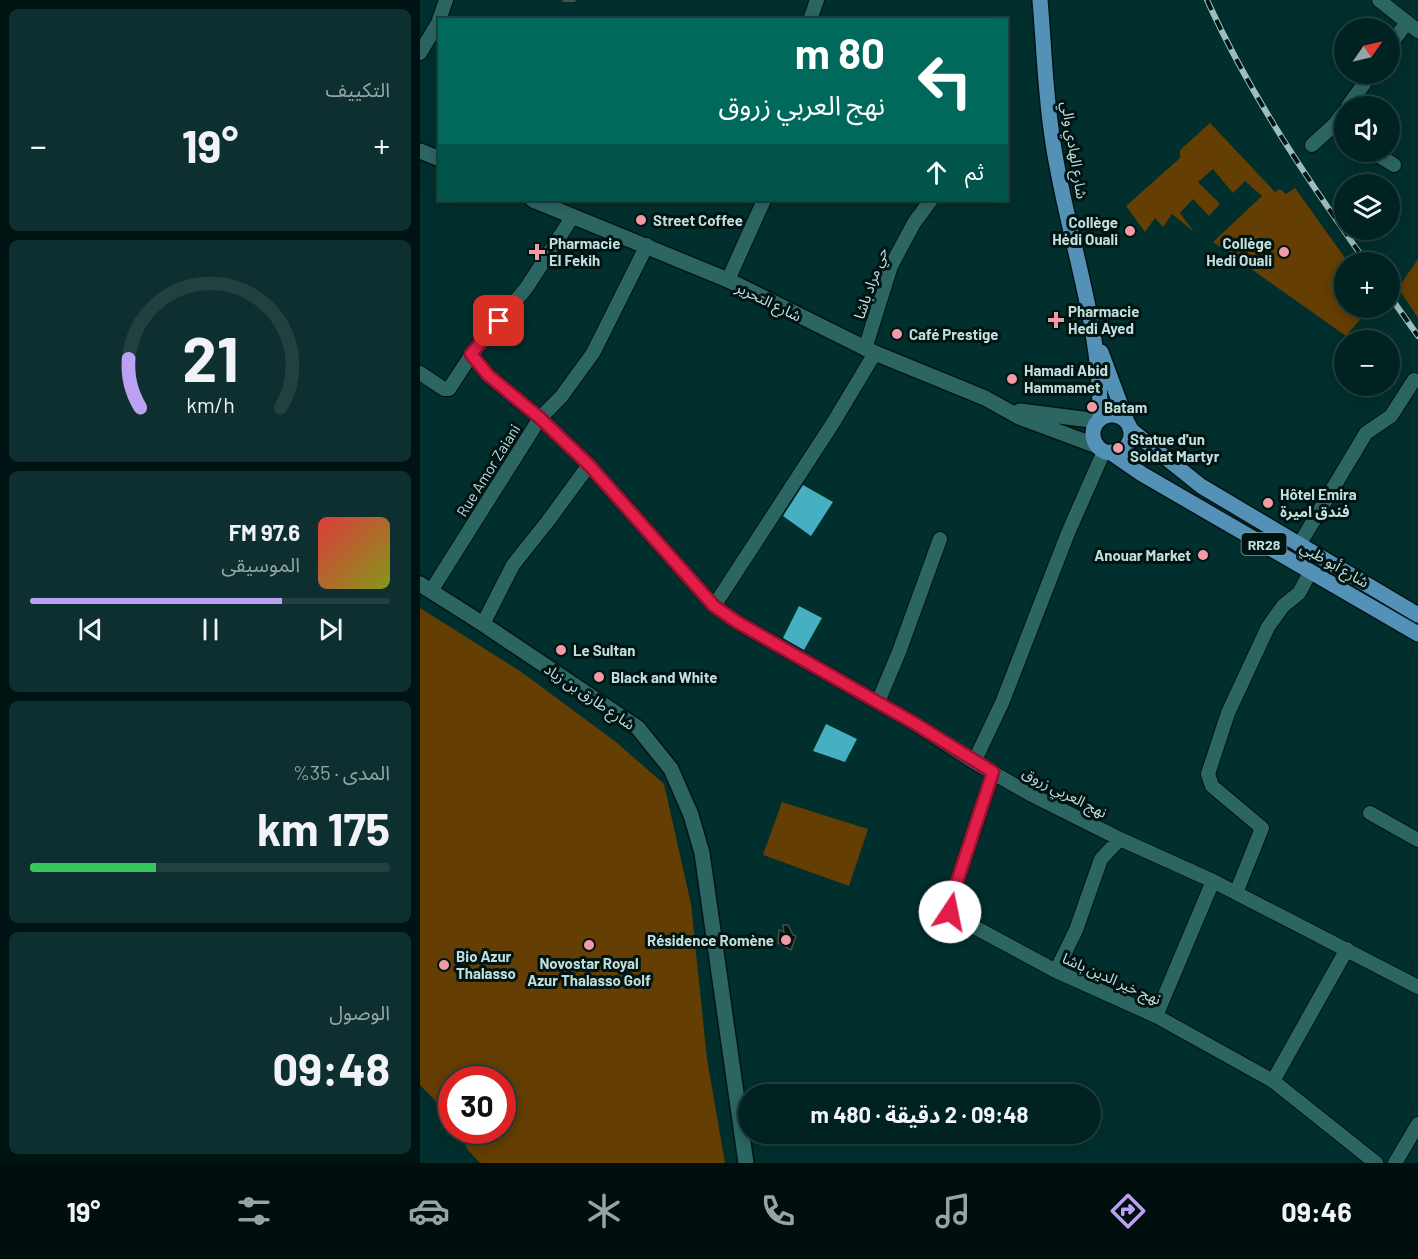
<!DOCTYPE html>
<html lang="ar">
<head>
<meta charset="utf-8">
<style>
  body { margin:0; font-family:Barlow,"Noto Sans Arabic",sans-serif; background:#0e2f2f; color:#f1f3f6; direction:rtl; height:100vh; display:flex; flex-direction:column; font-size:22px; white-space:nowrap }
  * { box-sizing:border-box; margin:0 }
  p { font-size:20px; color:#95a4a5 }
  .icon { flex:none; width:33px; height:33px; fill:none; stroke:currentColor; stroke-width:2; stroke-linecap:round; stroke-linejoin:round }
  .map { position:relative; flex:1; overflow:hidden; direction:ltr }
  .drawer { display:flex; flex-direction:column; gap:9px; padding:9px; background:#001313; width:420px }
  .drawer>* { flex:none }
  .hud { position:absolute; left:18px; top:18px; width:570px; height:183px; border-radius:0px; box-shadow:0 3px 15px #0003,0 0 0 2px #224040; direction:rtl; background:#00695c; color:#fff; overflow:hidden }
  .needle { width:39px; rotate:56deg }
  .fabs { position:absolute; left:914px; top:18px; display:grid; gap:12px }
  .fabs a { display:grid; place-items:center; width:66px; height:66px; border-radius:50%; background:#002322; box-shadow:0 3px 15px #0003,0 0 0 2px #224040; font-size:30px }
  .speed { position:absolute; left:18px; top:1066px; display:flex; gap:12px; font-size:30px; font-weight:700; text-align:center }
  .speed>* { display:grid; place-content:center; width:78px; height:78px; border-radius:50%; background:#002322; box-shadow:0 3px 15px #0003,0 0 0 2px #224040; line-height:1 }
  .speed .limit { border:9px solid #d22; background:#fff; color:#111 }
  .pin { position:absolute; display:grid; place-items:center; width:51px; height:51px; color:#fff; margin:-26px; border-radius:12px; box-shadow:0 3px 9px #0006 }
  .me { position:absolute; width:66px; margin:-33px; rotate:11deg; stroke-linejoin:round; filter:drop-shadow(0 0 4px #0008) }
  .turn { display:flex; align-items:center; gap:21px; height:126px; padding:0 24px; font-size:27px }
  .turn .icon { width:78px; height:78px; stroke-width:2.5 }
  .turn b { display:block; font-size:42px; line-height:51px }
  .then { display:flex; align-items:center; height:57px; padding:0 24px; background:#0003; gap:12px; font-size:22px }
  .big { font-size:45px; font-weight:700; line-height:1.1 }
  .drawer .tile { flex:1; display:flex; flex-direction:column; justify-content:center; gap:9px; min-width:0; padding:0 21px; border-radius:9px; background:#0e2f2f }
  .drawer .dial { align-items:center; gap:0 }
  .dial svg { height:156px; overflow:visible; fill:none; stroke:#224040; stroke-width:7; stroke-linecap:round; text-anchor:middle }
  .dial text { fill:#f1f3f6; stroke:none }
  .song { display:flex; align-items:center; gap:18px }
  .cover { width:72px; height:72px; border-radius:9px; background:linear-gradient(135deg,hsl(0 70% 55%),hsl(70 70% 35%)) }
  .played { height:6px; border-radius:3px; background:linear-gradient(90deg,#bca0f2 70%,#224040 70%) }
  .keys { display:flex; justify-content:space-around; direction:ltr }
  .heat { display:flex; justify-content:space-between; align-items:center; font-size:33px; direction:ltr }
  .charge { height:9px; border-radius:4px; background:linear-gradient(90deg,#34c759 35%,#224040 0) }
  .trip { position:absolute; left:318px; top:1084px; width:363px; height:60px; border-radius:30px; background:#002322; box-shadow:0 3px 15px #0003,0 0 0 2px #224040; font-weight:700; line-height:60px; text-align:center; direction:rtl }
  .tab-bar { display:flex; height:96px; justify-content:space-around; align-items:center; background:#000e0e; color:#95a4a5 }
  .tab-bar .icon { width:42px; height:42px }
  .tab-bar .current { color:#bca0f2 }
  .tab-bar b { font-size:27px; color:#f1f3f6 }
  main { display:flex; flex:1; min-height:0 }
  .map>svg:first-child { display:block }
  .green { fill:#643e02 }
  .water { fill:#0c1405; stroke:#425145; stroke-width:1.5 }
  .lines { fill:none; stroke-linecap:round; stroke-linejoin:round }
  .stream { stroke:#425145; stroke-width:4 }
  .building { fill:#46b0c2 }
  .street-casing { stroke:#031413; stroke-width:16 }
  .secondary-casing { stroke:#031413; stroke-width:18 }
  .primary-casing { stroke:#031413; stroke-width:18 }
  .street { stroke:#2c6663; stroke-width:14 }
  .secondary { stroke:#2c6663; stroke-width:15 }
  .primary { stroke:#5391b7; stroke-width:15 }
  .rail-casing { stroke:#9ebebb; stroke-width:6 }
  .rail { stroke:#001513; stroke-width:4; stroke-dasharray:11; stroke-linecap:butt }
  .route-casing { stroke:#92132f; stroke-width:15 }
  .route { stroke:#e11d48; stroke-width:10 }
  .poi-dot { fill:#f39aa7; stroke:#001513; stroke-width:2 }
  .labels { text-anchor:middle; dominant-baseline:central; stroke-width:6; stroke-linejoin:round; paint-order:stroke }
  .shield { fill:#001513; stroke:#87a29f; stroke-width:1.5 }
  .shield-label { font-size:14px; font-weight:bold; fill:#c1dedb }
  .street-label { font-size:15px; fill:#c1dedb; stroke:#001513 }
  .poi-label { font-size:15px; font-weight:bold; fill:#c1dedb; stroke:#001513; text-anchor:start }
</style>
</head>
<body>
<main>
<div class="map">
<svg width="998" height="1163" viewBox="0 0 998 1163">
  <rect width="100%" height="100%" fill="#002f2d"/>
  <path class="green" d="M790,123L855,192L860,189L866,194L875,188L928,262H924V308H950L926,336L793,242L842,196L825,181L813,193L793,169L778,182L800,204L789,216L773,199L760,213L774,232L752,214L743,227L735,218L725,232L706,206L760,158V150Z
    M998,259V318L978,288Z
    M0,608L100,671L196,742L244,784L271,904L287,1059L305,1163H60L47,1149L40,1131H82V1080H32L31,1117L0,1085Z
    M362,802L448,829L429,886L343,855Z"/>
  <path class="water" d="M363,925H368L373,935L376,936L371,950L358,943L359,930L364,932Z"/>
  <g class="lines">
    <path class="stream" d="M144,0H154"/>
  </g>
  <path class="building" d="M383,485L413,502L391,536L363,516Z
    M379,606L402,618L384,650L363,638Z
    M406,724L437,739L425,762L393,751Z"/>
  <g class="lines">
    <defs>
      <path id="street" d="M959,0L998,31
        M390,20L397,0
        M969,47L987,22
        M0,53L18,23L26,0
        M928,106L951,74
        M892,145L915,124L924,112
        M953,152L974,165
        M153,216L107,287L52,354L68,375L120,418L169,465L294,606L317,622L494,723L554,762L610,794L700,839L793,881L998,987
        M308,280L344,200
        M445,349L471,266L494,223L511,200
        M0,373L24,389H29L52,354
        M879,545L946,433L971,416L994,380
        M11,591L120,418L141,397L173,353L227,245
        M294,606L413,423L455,353
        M63,624L93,565L128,521L169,465
        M458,702L479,652L520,539
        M554,762L582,703L648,533L684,451
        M573,772L530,903L532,915L636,971L736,1016L853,1081L956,1163
        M950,813L998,840
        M816,893L842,828L792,786L788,774L808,713L848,627L863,606L879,593L891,571
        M636,971L656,930L681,859L700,839
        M736,1016L793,881
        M853,1081L927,949
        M975,1163L998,1124"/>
      <path id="secondary" d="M0,151L20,159
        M113,200L308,280L455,353L565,398L599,417L677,446
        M600,411L678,421
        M0,584L63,624L218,728L251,769L271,815L282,853L326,1163"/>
      <path id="primary" d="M620,0C624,45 625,91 632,136C645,231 682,322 680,419
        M681,352L707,422
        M673 434a19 19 0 1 1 38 0a19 19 0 1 1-38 0Z
        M710,429L781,486L998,615
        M690,452L722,474L998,634"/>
    </defs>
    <use href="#street" class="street-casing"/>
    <use href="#secondary" class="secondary-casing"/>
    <use href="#primary" class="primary-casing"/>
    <use href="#street" class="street"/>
    <use href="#secondary" class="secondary"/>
    <use href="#primary" class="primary"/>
    <defs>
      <path id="rail" d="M787,0C829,93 887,179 946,262
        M969,295L998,336"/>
    </defs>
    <use href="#rail" class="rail-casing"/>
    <use href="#rail" class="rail"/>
  </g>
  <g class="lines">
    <defs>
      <path id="route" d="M79,321L51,354L68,375L120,418L169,465L294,606L317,622L494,723L573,772L530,903V912"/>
    </defs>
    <use href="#route" class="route-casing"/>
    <use href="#route" class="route"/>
  </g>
  <g class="poi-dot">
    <circle cx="221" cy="220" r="6"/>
    <circle cx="710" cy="231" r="6"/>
    <path d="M114 243h6v6h6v6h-6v6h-6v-6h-6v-6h6z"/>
    <circle cx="864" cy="252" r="6"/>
    <path d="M633 311h6v6h6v6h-6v6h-6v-6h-6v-6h6z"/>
    <circle cx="477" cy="334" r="6"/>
    <circle cx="592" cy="379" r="6"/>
    <circle cx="672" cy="407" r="6"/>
    <circle cx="698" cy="448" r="6"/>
    <circle cx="848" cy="503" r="6"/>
    <circle cx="783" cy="555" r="6"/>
    <circle cx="141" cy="650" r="6"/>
    <circle cx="179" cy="677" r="6"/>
    <circle cx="366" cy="940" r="6"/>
    <circle cx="169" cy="945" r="6"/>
    <circle cx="24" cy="965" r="6"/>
  </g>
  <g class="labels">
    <rect class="shield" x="821.5" y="533" width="45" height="22" rx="4.5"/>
    <g class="shield-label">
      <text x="844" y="544">RR28</text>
    </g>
    <g class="street-label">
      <text transform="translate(655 150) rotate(81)">شارع الهادي والي</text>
      <text transform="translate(450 283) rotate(-71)">حي مراد باشا</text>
      <text transform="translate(349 301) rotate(26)">شارع التحرير</text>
      <text transform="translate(68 470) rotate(-58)">Rue Amor Zaiani</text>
      <text transform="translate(915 564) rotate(30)">شارع أبو ظبي</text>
      <text transform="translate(170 696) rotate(34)">شارع طارق بن زياد</text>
      <text transform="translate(645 792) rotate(27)">نهج العربي زروق</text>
      <text transform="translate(692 978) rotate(24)">نهج خير الدين باشا</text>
    </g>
    <g class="poi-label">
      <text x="233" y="220">Street Coffee</text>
      <text x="698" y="222" text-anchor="end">Collège<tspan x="698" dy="17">Hédi Ouali</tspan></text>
      <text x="129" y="243">Pharmacie<tspan x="129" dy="17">El Fekih</tspan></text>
      <text x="852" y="243" text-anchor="end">Collège<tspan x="852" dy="17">Hedi Ouali</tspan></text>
      <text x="648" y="311">Pharmacie<tspan x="648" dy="17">Hedi Ayed</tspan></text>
      <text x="489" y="334">Café Prestige</text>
      <text x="604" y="370">Hamadi Abid<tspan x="604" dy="17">Hammamet</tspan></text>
      <text x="684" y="407">Batam</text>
      <text x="710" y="439">Statue d'un<tspan x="710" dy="17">Soldat Martyr</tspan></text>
      <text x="860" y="494">Hôtel Emira<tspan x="860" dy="17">فندق اميرة</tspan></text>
      <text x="771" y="555" text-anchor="end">Anouar Market</text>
      <text x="153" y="650">Le Sultan</text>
      <text x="191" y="677">Black and White</text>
      <text x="354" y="940" text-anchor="end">Résidence Romène</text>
      <text x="36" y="956">Bio Azur<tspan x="36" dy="17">Thalasso</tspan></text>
      <text x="169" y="963" text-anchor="middle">Novostar Royal<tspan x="169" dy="17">Azur Thalasso Golf</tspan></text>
    </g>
  </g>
</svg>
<div class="fabs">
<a><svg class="needle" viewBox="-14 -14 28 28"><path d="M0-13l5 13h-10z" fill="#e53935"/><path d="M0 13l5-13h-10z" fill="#95a4a5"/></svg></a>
<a><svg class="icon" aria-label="sound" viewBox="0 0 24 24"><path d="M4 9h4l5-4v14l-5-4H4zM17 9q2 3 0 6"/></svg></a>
<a><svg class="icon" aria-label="layers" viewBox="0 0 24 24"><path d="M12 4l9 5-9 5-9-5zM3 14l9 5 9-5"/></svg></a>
<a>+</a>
<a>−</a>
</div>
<div class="speed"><div class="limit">30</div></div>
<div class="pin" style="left:79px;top:321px;background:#d93025"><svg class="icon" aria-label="arrive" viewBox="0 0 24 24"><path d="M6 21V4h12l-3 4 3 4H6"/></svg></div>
<svg class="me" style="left:530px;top:912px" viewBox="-20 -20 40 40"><circle r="19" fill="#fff"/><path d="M0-13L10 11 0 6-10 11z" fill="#e11d48"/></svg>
<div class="trip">09:48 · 2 دقيقة · 480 m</div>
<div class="hud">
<div class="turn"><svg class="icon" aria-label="left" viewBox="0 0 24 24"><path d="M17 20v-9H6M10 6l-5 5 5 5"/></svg><div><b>80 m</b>نهج العربي زروق</div></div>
<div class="then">ثم<svg class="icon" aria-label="ahead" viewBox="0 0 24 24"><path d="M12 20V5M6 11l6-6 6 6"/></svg></div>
</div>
</div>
<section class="drawer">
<div class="tile"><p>التكييف</p>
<div class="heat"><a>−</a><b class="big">19°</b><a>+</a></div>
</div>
<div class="tile dial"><svg viewBox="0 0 100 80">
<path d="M14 69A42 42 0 1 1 86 69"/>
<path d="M14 69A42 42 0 0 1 8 44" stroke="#bca0f2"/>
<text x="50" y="56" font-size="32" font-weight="700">21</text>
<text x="50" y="72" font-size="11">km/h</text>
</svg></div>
<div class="tile">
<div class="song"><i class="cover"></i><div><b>97.6 FM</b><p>الموسيقى</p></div></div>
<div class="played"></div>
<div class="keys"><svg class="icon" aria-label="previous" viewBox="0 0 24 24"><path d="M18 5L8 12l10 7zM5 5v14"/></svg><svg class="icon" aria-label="pause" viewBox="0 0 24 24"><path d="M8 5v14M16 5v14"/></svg><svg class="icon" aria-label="next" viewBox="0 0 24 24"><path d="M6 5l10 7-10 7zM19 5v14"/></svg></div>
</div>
<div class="tile"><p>المدى · 35%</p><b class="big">175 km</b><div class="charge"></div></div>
<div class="tile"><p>الوصول</p><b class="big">09:48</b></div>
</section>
</main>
<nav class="tab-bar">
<b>09:46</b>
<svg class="icon current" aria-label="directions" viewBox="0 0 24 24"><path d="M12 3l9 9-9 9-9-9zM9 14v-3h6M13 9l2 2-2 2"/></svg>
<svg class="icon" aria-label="music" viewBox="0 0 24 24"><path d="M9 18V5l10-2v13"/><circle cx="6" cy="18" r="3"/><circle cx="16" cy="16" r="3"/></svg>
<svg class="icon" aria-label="phone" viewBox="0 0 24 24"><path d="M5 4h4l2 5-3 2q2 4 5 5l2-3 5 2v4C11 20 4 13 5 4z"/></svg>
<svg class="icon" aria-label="climate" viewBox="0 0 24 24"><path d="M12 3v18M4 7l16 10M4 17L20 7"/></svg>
<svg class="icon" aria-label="car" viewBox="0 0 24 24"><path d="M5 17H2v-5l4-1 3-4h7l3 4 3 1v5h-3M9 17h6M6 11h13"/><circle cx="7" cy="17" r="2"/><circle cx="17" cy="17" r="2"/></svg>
<svg class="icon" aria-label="filters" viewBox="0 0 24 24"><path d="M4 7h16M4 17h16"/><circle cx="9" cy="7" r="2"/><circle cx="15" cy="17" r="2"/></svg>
<b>19°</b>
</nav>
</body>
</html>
